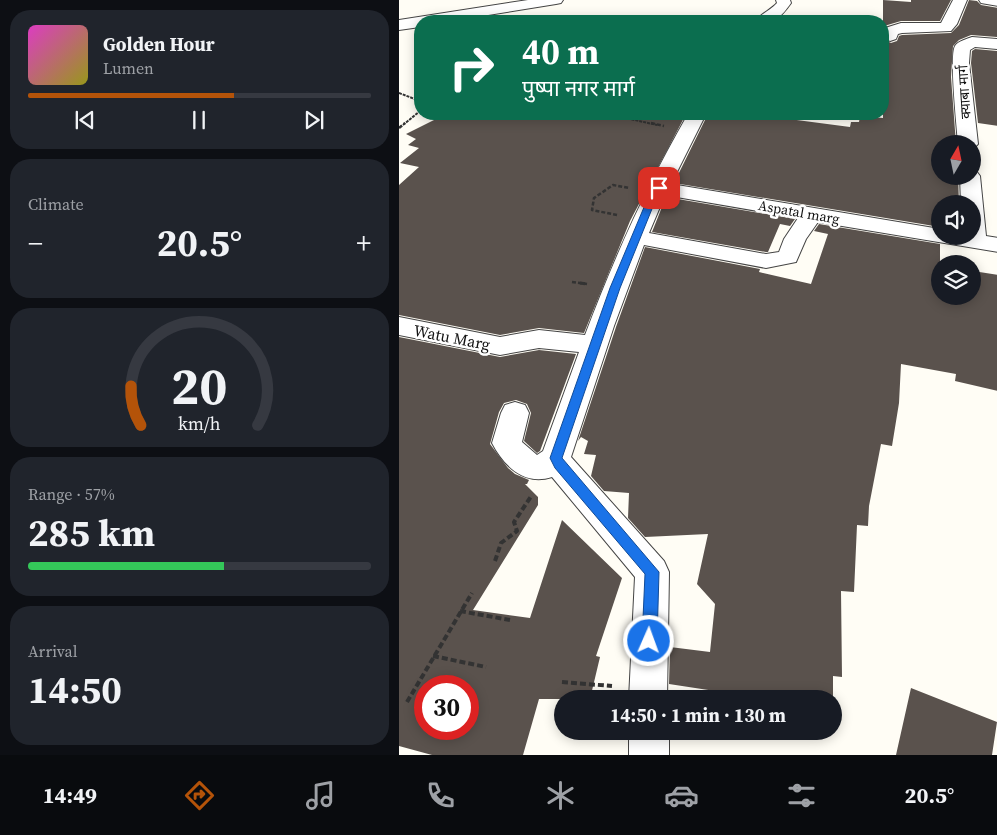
<!DOCTYPE html>
<html lang="en">
<head>
<meta charset="utf-8">
<style>
  body { margin:0; font-family:"Source Serif 4","Noto Sans Devanagari",serif; background:#20242c; color:#f1f3f6; height:100vh; display:flex; flex-direction:column; font-size:19px; white-space:nowrap }
  * { box-sizing:border-box; margin:0 }
  p { font-size:16px; color:#9ea1a6 }
  .icon { flex:none; width:28px; height:28px; fill:none; stroke:currentColor; stroke-width:2; stroke-linecap:round; stroke-linejoin:round }
  .map { position:relative; flex:1; overflow:hidden }
  .side { display:flex; flex-direction:column; gap:10px; padding:10px; background:#0d0f14; width:399px }
  .side>* { flex:none }
  .hud { position:absolute; left:15px; top:15px; width:475px; height:105px; border-radius:20px; box-shadow:0 2px 12px #0003; background:#0b6e4f; color:#fff; overflow:hidden }
  .needle { width:32px; rotate:9deg }
  .tools { position:absolute; left:532px; top:135px; display:grid; gap:10px }
  .tools a { display:grid; place-items:center; width:50px; height:50px; border-radius:50%; background:#171b24; box-shadow:0 2px 12px #0003; font-size:25px }
  .speed { position:absolute; left:15px; top:675px; display:flex; gap:10px; font-size:25px; font-weight:700; text-align:center }
  .speed>* { display:grid; place-content:center; width:65px; height:65px; border-radius:50%; background:#171b24; box-shadow:0 2px 12px #0003; line-height:1 }
  .speed .limit { border:8px solid #d22; background:#fff; color:#111 }
  .pin { position:absolute; display:grid; place-items:center; width:42px; height:42px; color:#fff; margin:-21px; border-radius:10px; box-shadow:0 2px 8px #0006 }
  .me { position:absolute; width:55px; margin:-28px; rotate:2deg; stroke-linejoin:round; filter:drop-shadow(0 0 4px #0008) }
  .turn { display:flex; align-items:center; gap:18px; height:105px; padding:0 25px; font-size:22px }
  .turn .icon { width:65px; height:65px; stroke-width:2.5 }
  .turn b { display:block; font-size:35px; line-height:42px }
  .big { font-size:38px; font-weight:700; line-height:1.1 }
  .side .tile { flex:1; display:flex; flex-direction:column; justify-content:center; gap:8px; min-width:0; padding:0 18px; border-radius:20px; background:#20242c }
  .side .dial { align-items:center; gap:0 }
  .dial svg { height:130px; overflow:visible; fill:none; stroke:#363941; stroke-width:7; stroke-linecap:round; text-anchor:middle }
  .dial text { fill:#f1f3f6; stroke:none }
  .song { display:flex; align-items:center; gap:15px }
  .cover { width:60px; height:60px; border-radius:8px; background:linear-gradient(135deg,hsl(310 70% 55%),hsl(60 70% 35%)) }
  .played { height:5px; border-radius:2px; background:linear-gradient(90deg,#b45309 60%,#363941 60%) }
  .keys { display:flex; justify-content:space-around; direction:ltr }
  .heat { display:flex; justify-content:space-between; align-items:center; font-size:28px; direction:ltr }
  .charge { height:8px; border-radius:4px; background:linear-gradient(90deg,#34c759 57%,#363941 0) }
  .trip { position:absolute; left:155px; top:690px; width:288px; height:50px; border-radius:25px; background:#171b24; box-shadow:0 2px 12px #0003; font-weight:700; line-height:50px; text-align:center }
  .dock { display:flex; height:80px; justify-content:space-around; align-items:center; background:#090b0e; color:#9ea1a6 }
  .dock .icon { width:35px; height:35px }
  .dock .selected { color:#b45309 }
  .dock b { font-size:22px; color:#f1f3f6 }
  main { display:flex; flex:1; min-height:0 }
  .map>svg:first-child { display:block }
  .building { fill:#5a524d; fill-rule:evenodd }
  .lines { fill:none; stroke-linecap:round; stroke-linejoin:round }
  .minor-casing { stroke:#444; stroke-width:2 }
  .path-far3 { stroke:#333; stroke-width:2; stroke-dasharray:3 1; stroke-linecap:butt }
  .path-far2 { stroke:#333; stroke-width:2.5; stroke-dasharray:4 2; stroke-linecap:butt }
  .path-far1 { stroke:#333; stroke-width:3; stroke-dasharray:5 2.5; stroke-linecap:butt }
  .path { stroke:#333; stroke-width:4; stroke-dasharray:6 3; stroke-linecap:butt }
  .minor { fill:#fff; fill-rule:evenodd }
  .route { fill:#1a73e8; stroke:#114b97 }
  .labels { text-anchor:middle; dominant-baseline:central; stroke-width:5; stroke-linejoin:round; paint-order:stroke }
  .far-street-label { font-size:14px; fill:#111; stroke:#fff }
  .street-label { font-size:16px; fill:#111; stroke:#fff }
</style>
</head>
<body>
<main>
<section class="side">
<div class="tile">
<div class="song"><i class="cover"></i><div><b>Golden Hour</b><p>Lumen</p></div></div>
<div class="played"></div>
<div class="keys"><svg class="icon" aria-label="previous" viewBox="0 0 24 24"><path d="M18 5L8 12l10 7zM5 5v14"/></svg><svg class="icon" aria-label="pause" viewBox="0 0 24 24"><path d="M8 5v14M16 5v14"/></svg><svg class="icon" aria-label="next" viewBox="0 0 24 24"><path d="M6 5l10 7-10 7zM19 5v14"/></svg></div>
</div>
<div class="tile"><p>Climate</p>
<div class="heat"><a>−</a><b class="big">20.5°</b><a>+</a></div>
</div>
<div class="tile dial"><svg viewBox="0 0 100 80">
<path d="M14 69A42 42 0 1 1 86 69"/>
<path d="M14 69A42 42 0 0 1 8 45" stroke="#b45309"/>
<text x="50" y="56" font-size="32" font-weight="700">20</text>
<text x="50" y="72" font-size="11">km/h</text>
</svg></div>
<div class="tile"><p>Range · 57%</p><b class="big">285 km</b><div class="charge"></div></div>
<div class="tile"><p>Arrival</p><b class="big">14:50</b></div>
</section>
<div class="map">
<svg width="599" height="755" viewBox="0 0 599 755">
  <rect width="100%" height="100%" fill="#fffdf5"/>
  <path class="building" d="M484,0L512,2V0H552L541,21H502L485,26L484,29Z
    M570,0L578,1L582,5L599,8V37L572,35L560,40L554,46L552,77L557,144H541V176H559L560,204H541V227L275,183L309,114H392L390,119L451,127L452,122H460L461,116L484,118V39L492,43L498,41L500,36L503,35L552,33L560,25Z
    M576,49L599,51V126L579,123L572,63L573,51Z
    M47,114H287L231,221L185,333L140,328L101,335L0,315V185L20,167L1,163L20,148L9,145L17,139L7,134Z
    M267,197L396,219L391,226L381,224L369,252H367L253,232Z
    M420,224L541,244V296H574V271L599,275V391L556,381L557,374L502,364L500,403L493,446L482,444L470,506L469,526L458,525L455,592L442,591L443,677L434,676V708V699H369L270,684L271,647L311,652L316,604L298,584L309,534L246,537L229,518L230,493L205,491L192,476L197,455L185,454L189,441L182,437L179,441L217,327L246,247L361,269L360,272L412,284L429,234L415,231Z
    M0,337L101,357L140,350L177,354L141,451L138,453L125,441L132,413L128,404L117,400L105,403L100,412L91,444L109,468L116,474L130,480L128,484H126L139,497V505L74,610L131,618L163,520L223,578L197,656L201,657L191,699H140L124,755H33L0,746ZM26,686H69V729H26Z
    M512,688L598,722L593,755H497Z"/>
  <g class="lines">
    <defs>
      <path id="minor" d="M129,0H164L162,3L157,4L52,21H21V27L0,30V20Z
        M377,0H391L392,3C380,20 377,21 357,21C361,14 372,10 378,3Z
        M554,0H568L558,24L552,31L503,33L499,34L497,39L491,41L484,37L486,28L502,23H542Z
        M580,0H599V6L582,3Z
        M573,37L599,39V49L576,47L571,50L570,63L579,144L574,149V144H559C558,128 550,56 556,46C559,41 568,39 573,37Z
        M289,114H307L272,184L541,229V236H574V204H562L561,176H574V170L578,172L581,176L587,236L599,238V252L419,222L407,239L397,262L367,268L245,245L215,326L172,457L265,561L270,572L268,699H230L236,577L153,477C125,486 105,466 93,443L102,413L106,405L116,402L126,405L130,413L123,442L138,455L144,451L180,352L140,348L101,355L0,335V317L101,337L140,330L186,335C215,258 248,185 289,114ZM266,195L399,218L385,239L380,252L367,254L250,233Z
        M230,731H270V755H230Z"/>
    </defs>
    <use href="#minor" class="minor-casing"/>
    <path class="path-far3" d="M0,93L21,101
      M209,114L258,125
      M4,125L21,111"/>
    <path class="path-far2" d="M252,123L265,126
      M0,128L6,123
      M218,215L193,210L195,198L214,185L230,188
      M173,282L188,284"/>
    <path class="path-far1" d="M181,283L188,284"/>
    <path class="path" d="M96,561L102,543L118,531L115,522L133,495
      M61,611L111,620
      M34,656L87,667
      M163,682L213,686
      M8,702L73,593"/>
    <use href="#minor" class="minor"/>
  </g>
  <path class="route" d="M257,186L264,188L259,194L221,288L163,458L260,572L258,641L256,646L250,648L245,646L243,641L246,574L156,468L151,458L211,288L251,193Z"/>
  <g class="labels">
    <g class="far-street-label">
      <text transform="translate(565 92) rotate(-94)">क्याबा मार्ग</text>
      <text transform="translate(400 212) rotate(10)">Aspatal marg</text>
    </g>
    <g class="street-label">
      <text transform="translate(53 337) rotate(11)">Watu Marg</text>
    </g>
  </g>
</svg>
<div class="tools">
<a><svg class="needle" viewBox="-14 -14 28 28"><path d="M0-13l5 13h-10z" fill="#e53935"/><path d="M0 13l5-13h-10z" fill="#9ea1a6"/></svg></a>
<a><svg class="icon" aria-label="sound" viewBox="0 0 24 24"><path d="M4 9h4l5-4v14l-5-4H4zM17 9q2 3 0 6"/></svg></a>
<a><svg class="icon" aria-label="layers" viewBox="0 0 24 24"><path d="M12 4l9 5-9 5-9-5zM3 14l9 5 9-5"/></svg></a>
</div>
<div class="speed"><div class="limit">30</div></div>
<div class="pin" style="left:260px;top:188px;background:#d93025"><svg class="icon" aria-label="arrive" viewBox="0 0 24 24"><path d="M6 21V4h12l-3 4 3 4H6"/></svg></div>
<svg class="me" style="left:250px;top:641px" viewBox="-20 -20 40 40"><circle r="17" fill="#1a73e8" stroke="#fff" stroke-width="3"/><path d="M0-11L8 9 0 5-8 9z" fill="#fff"/></svg>
<div class="trip">14:50 · 1 min · 130 m</div>
<div class="hud">
<div class="turn"><svg class="icon" aria-label="right" viewBox="0 0 24 24"><path d="M7 20v-9h11M14 6l5 5-5 5"/></svg><div><b>40 m</b>पुष्पा नगर मार्ग</div></div>
</div>
</div>
</main>
<nav class="dock">
<b>14:49</b>
<svg class="icon selected" aria-label="directions" viewBox="0 0 24 24"><path d="M12 3l9 9-9 9-9-9zM9 14v-3h6M13 9l2 2-2 2"/></svg>
<svg class="icon" aria-label="music" viewBox="0 0 24 24"><path d="M9 18V5l10-2v13"/><circle cx="6" cy="18" r="3"/><circle cx="16" cy="16" r="3"/></svg>
<svg class="icon" aria-label="phone" viewBox="0 0 24 24"><path d="M5 4h4l2 5-3 2q2 4 5 5l2-3 5 2v4C11 20 4 13 5 4z"/></svg>
<svg class="icon" aria-label="climate" viewBox="0 0 24 24"><path d="M12 3v18M4 7l16 10M4 17L20 7"/></svg>
<svg class="icon" aria-label="car" viewBox="0 0 24 24"><path d="M5 17H2v-5l4-1 3-4h7l3 4 3 1v5h-3M9 17h6M6 11h13"/><circle cx="7" cy="17" r="2"/><circle cx="17" cy="17" r="2"/></svg>
<svg class="icon" aria-label="filters" viewBox="0 0 24 24"><path d="M4 7h16M4 17h16"/><circle cx="9" cy="7" r="2"/><circle cx="15" cy="17" r="2"/></svg>
<b>20.5°</b>
</nav>
</body>
</html>
